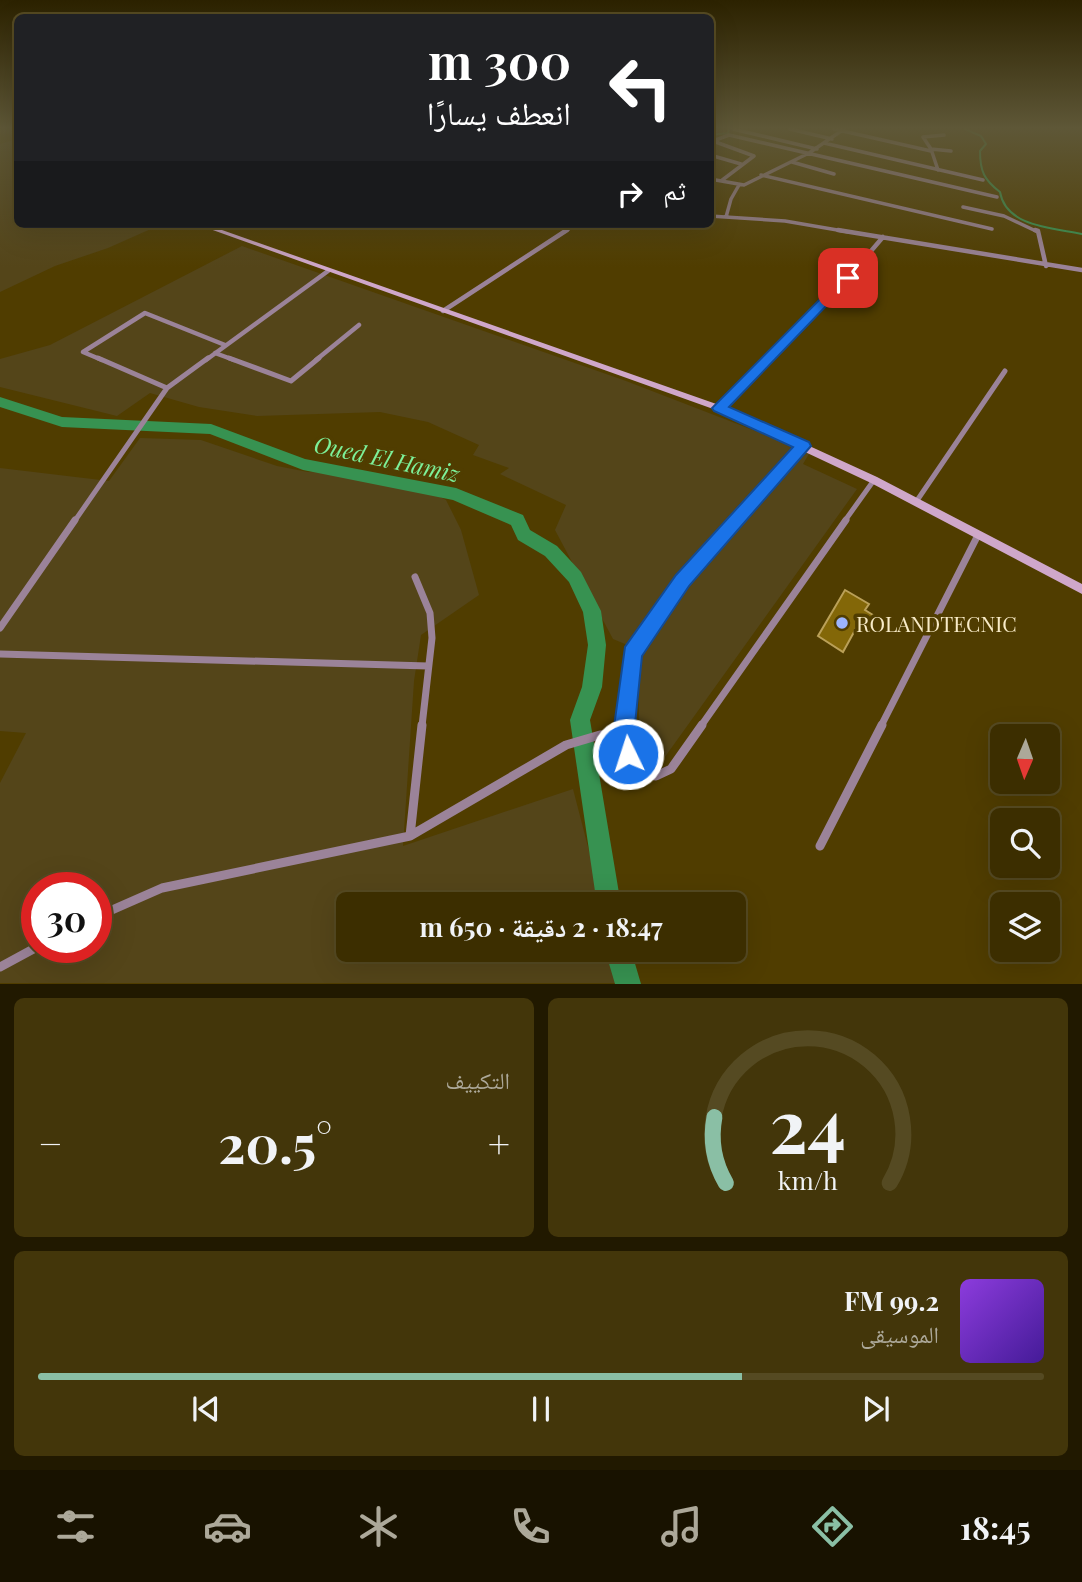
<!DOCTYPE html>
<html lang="ar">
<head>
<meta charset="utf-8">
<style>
  body { margin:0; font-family:"Playfair Display","Noto Naskh Arabic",serif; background:#43360a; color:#f1f3f6; direction:rtl; height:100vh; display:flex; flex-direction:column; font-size:26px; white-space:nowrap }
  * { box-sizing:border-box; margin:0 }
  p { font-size:23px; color:#aca899 }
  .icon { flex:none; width:38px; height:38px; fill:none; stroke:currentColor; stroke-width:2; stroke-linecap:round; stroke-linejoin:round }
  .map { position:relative; height:984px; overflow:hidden; direction:ltr }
  .drawer { display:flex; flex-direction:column; gap:14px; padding:14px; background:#211900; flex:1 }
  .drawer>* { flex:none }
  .banner { position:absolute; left:14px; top:14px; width:700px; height:214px; border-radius:10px; box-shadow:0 7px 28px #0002,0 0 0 2px #554a22; direction:rtl; background:#202124; color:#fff; overflow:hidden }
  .needle { width:46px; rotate:182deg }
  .tools { position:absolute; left:990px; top:724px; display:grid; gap:14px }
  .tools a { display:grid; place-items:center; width:70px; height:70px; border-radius:10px; background:#3c2e00; box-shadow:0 7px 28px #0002,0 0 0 2px #554a22; font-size:35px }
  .speed { position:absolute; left:21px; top:872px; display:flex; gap:14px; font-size:35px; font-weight:700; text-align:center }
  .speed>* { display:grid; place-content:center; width:91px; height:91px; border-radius:50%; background:#3c2e00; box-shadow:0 7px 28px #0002,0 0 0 2px #554a22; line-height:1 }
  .speed .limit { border:10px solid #d22; background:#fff; color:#111 }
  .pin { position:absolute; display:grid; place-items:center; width:60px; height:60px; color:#fff; margin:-30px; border-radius:14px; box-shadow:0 4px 10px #0006 }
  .me { position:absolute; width:77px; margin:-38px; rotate:356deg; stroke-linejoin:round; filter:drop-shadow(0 0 5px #0008) }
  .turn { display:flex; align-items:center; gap:24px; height:147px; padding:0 28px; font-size:32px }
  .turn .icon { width:91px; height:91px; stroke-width:2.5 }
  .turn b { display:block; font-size:49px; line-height:60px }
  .then { display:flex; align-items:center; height:66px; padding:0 28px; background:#0003; gap:14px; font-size:26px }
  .big { font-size:52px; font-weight:700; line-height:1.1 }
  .drawer .card { flex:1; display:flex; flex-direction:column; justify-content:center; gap:10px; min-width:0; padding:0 24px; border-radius:10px; background:#43360a }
  .drawer .dial { align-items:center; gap:0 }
  .dial svg { height:182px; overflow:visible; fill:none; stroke:#554a22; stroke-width:7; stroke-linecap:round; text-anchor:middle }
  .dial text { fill:#f1f3f6; stroke:none }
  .song { display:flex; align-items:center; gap:21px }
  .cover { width:84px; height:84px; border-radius:10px; background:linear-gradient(135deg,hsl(270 70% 55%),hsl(260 70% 35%)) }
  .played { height:7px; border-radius:4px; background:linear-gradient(90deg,#8abfa5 70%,#554a22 70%) }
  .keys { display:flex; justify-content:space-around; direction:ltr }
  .heat { display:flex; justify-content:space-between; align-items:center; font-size:38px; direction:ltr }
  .drawer .tiles { flex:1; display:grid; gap:14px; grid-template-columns:1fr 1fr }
  .card:last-child { grid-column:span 2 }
  .trip { position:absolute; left:336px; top:892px; width:410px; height:70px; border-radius:10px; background:#3c2e00; box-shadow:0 7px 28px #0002,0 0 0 2px #554a22; font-weight:700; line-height:70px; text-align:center; direction:rtl }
  .menu { display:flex; height:112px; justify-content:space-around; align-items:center; background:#181200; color:#aca899 }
  .menu .icon { width:49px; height:49px }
  .menu .on { color:#8abfa5 }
  .menu b { font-size:32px; color:#f1f3f6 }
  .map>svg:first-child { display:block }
  .built { fill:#544519; fill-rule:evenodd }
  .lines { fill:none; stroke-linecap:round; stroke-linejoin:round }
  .stream { stroke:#379251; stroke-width:2 }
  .river { fill:#379251; fill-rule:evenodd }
  .building { fill:#836708; stroke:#baa058; stroke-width:2 }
  .street-far4 { stroke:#9b8399; stroke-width:3.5 }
  .street-far3 { stroke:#9b8399; stroke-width:4.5 }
  .street-far2 { stroke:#9b8399; stroke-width:5 }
  .street-far1 { stroke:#9b8399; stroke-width:7 }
  .street { stroke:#9b8399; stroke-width:9 }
  .secondary { fill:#cfa7ca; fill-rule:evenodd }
  .route { fill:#1a73e8; stroke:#114b97; stroke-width:2 }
  .poi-dot { fill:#9cb4fd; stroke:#503d00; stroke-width:2.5 }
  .labels { text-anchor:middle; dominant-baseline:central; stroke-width:7; stroke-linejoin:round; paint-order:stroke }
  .poi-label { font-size:21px; fill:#f8ebc7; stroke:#503d00; text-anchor:start }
  .water-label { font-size:23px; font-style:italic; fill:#7df098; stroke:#503d00 }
</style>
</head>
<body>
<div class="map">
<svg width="1082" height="984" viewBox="0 0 1082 984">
  <rect width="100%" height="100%" fill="#503d00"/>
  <path class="built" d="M17,139L18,224H162L108,248L55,266L0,292V144Z
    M242,246L626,381L810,452L803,464L857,489L662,761H649L640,749L637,649L613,639L555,530L566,505L500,474L509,468L473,455L479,445L428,422L380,412L257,416L199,407L150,393L117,416L0,387V359L50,345Z
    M140,438L201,440L277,466L308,472L354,473L428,491L446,500L461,530L479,595L421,635L414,681L403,846L573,789L603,905H348V950H614L623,983H0V783L26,733L0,731V468L109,481ZM37,887H96V947H37Z"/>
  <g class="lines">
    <path class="stream" d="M965,129L981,136L986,144L980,151C980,171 984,180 1000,192C1006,227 1053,228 1082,234
      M710,135L728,133L729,129"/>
    <path class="river" d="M0,397L62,417L211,424L305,459L456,488L523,515L530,530L557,546L581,572L601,611L606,645L602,687L590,720L621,905H597L570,720L582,687L588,645L583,612L569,582L545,556L518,540L511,525L453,500L303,470L210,434L62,427L0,407Z
      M605,950H631L641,984H615Z"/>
  </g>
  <path class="building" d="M845,590L869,604L865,610L873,615L867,625L860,621L843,652L818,636Z"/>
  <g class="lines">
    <path class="street-far4" d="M733,129L817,149
      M790,129L832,139
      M834,129L931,151
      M824,143L983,180
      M931,149L951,151
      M710,155L741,164
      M792,162L834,174
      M938,170L931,149L923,137L944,135
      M761,175L992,229
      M710,179L744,185L809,153L844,129
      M721,181L754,156L713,141L729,135L997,197
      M963,207L1004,216L1038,232
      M710,216L785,221L849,232
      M726,217L731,199L739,185
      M564,232L576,224"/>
    <path class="street-far3" d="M838,230L1082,270
      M1035,230L1038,231L1046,266
      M443,311L567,230
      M215,353L234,360
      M102,360L83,352L145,313L225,345
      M206,360L328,271
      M316,360L359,325
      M767,360L848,278L883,237"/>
    <path class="street-far2" d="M98,358L167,388
      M229,358L291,381L319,358
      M719,408L768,358
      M916,502L1005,371
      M74,522L167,388L208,358
      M735,522L804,446
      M844,522L874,480"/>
    <path class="street-far1" d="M415,577L430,613L432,638L422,726
      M0,628L75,520
      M0,654L428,666
      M624,726L632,654L682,580L736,520
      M701,726L846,520
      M881,726L978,535"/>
    <path class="street" d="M623,734L624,725
      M410,836L422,725
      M820,846L882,725
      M96,917L162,888L410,836L566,745L600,735L623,734L628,754L639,772L656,776L671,769L702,725
      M0,967L37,947"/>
    <path class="secondary" d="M196,224H205L722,406L877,477L1082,584V594L871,483L716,410Z"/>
  </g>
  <linearGradient id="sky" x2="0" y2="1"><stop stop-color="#2c2200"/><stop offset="0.48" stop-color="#5e5737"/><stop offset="1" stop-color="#5e5737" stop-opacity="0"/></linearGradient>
  <rect width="1082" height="267" fill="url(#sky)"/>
  <path class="route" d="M843,276L853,278L729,407L809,442L811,446L689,586L642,656L634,734L638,754L635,761L628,764L620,761L613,734L625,647L676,575L793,447L714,411L712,408Z"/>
  <circle class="poi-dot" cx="842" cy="623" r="7"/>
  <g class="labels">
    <g class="poi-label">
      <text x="856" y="623">ROLANDTECNIC</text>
    </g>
    <g class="water-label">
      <text transform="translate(387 458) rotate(12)">Oued El Hamiz</text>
    </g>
  </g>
</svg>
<div class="tools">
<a><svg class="needle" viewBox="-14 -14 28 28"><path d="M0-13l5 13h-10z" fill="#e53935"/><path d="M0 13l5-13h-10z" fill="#aca899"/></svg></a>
<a><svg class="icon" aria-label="search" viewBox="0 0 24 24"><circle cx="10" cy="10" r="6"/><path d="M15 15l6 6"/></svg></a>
<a><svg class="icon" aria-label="layers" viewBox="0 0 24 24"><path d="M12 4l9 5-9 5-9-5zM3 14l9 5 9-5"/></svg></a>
</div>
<div class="speed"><div class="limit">30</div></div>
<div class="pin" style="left:848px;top:278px;background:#d93025"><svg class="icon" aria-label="arrive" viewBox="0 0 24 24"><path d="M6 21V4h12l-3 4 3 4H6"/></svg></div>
<svg class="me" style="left:628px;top:754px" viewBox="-20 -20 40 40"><circle r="17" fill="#1a73e8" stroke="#fff" stroke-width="3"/><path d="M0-11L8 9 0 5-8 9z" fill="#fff"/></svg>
<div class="trip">18:47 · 2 دقيقة · 650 m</div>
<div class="banner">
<div class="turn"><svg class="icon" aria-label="left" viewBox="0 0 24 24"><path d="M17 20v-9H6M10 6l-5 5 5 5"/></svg><div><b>300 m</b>انعطف يسارًا</div></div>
<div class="then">ثم<svg class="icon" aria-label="right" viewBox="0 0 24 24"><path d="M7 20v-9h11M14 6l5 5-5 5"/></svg></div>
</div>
</div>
<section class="drawer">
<div class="tiles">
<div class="card dial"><svg viewBox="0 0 100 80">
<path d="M14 69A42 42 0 1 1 86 69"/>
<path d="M14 69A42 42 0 0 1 9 40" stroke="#8abfa5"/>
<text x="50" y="56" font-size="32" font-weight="700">24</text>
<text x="50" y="72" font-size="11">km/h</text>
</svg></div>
<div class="card"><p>التكييف</p>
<div class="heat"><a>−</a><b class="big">20.5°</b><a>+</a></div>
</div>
<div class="card">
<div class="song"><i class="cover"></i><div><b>99.2 FM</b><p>الموسيقى</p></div></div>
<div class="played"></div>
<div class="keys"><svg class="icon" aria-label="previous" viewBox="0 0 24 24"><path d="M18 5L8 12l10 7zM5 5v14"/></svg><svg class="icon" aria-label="pause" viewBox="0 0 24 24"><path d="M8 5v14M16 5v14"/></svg><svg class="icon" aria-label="next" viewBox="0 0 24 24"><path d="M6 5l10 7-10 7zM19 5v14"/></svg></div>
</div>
</div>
</section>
<nav class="menu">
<b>18:45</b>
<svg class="icon on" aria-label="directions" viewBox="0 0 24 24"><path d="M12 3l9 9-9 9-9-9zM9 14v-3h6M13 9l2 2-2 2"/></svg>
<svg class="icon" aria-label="music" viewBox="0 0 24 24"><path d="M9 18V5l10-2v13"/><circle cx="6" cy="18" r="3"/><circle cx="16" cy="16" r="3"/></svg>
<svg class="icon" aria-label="phone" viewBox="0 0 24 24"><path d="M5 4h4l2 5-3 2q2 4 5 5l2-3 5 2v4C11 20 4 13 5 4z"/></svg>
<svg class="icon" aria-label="climate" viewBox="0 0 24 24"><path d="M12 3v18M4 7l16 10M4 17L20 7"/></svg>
<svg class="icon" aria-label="car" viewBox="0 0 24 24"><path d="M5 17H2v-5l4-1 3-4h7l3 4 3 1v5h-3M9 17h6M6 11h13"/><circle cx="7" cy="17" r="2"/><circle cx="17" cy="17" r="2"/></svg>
<svg class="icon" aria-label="filters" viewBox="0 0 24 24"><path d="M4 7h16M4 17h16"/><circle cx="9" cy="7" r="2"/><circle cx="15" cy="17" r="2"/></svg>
</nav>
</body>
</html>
